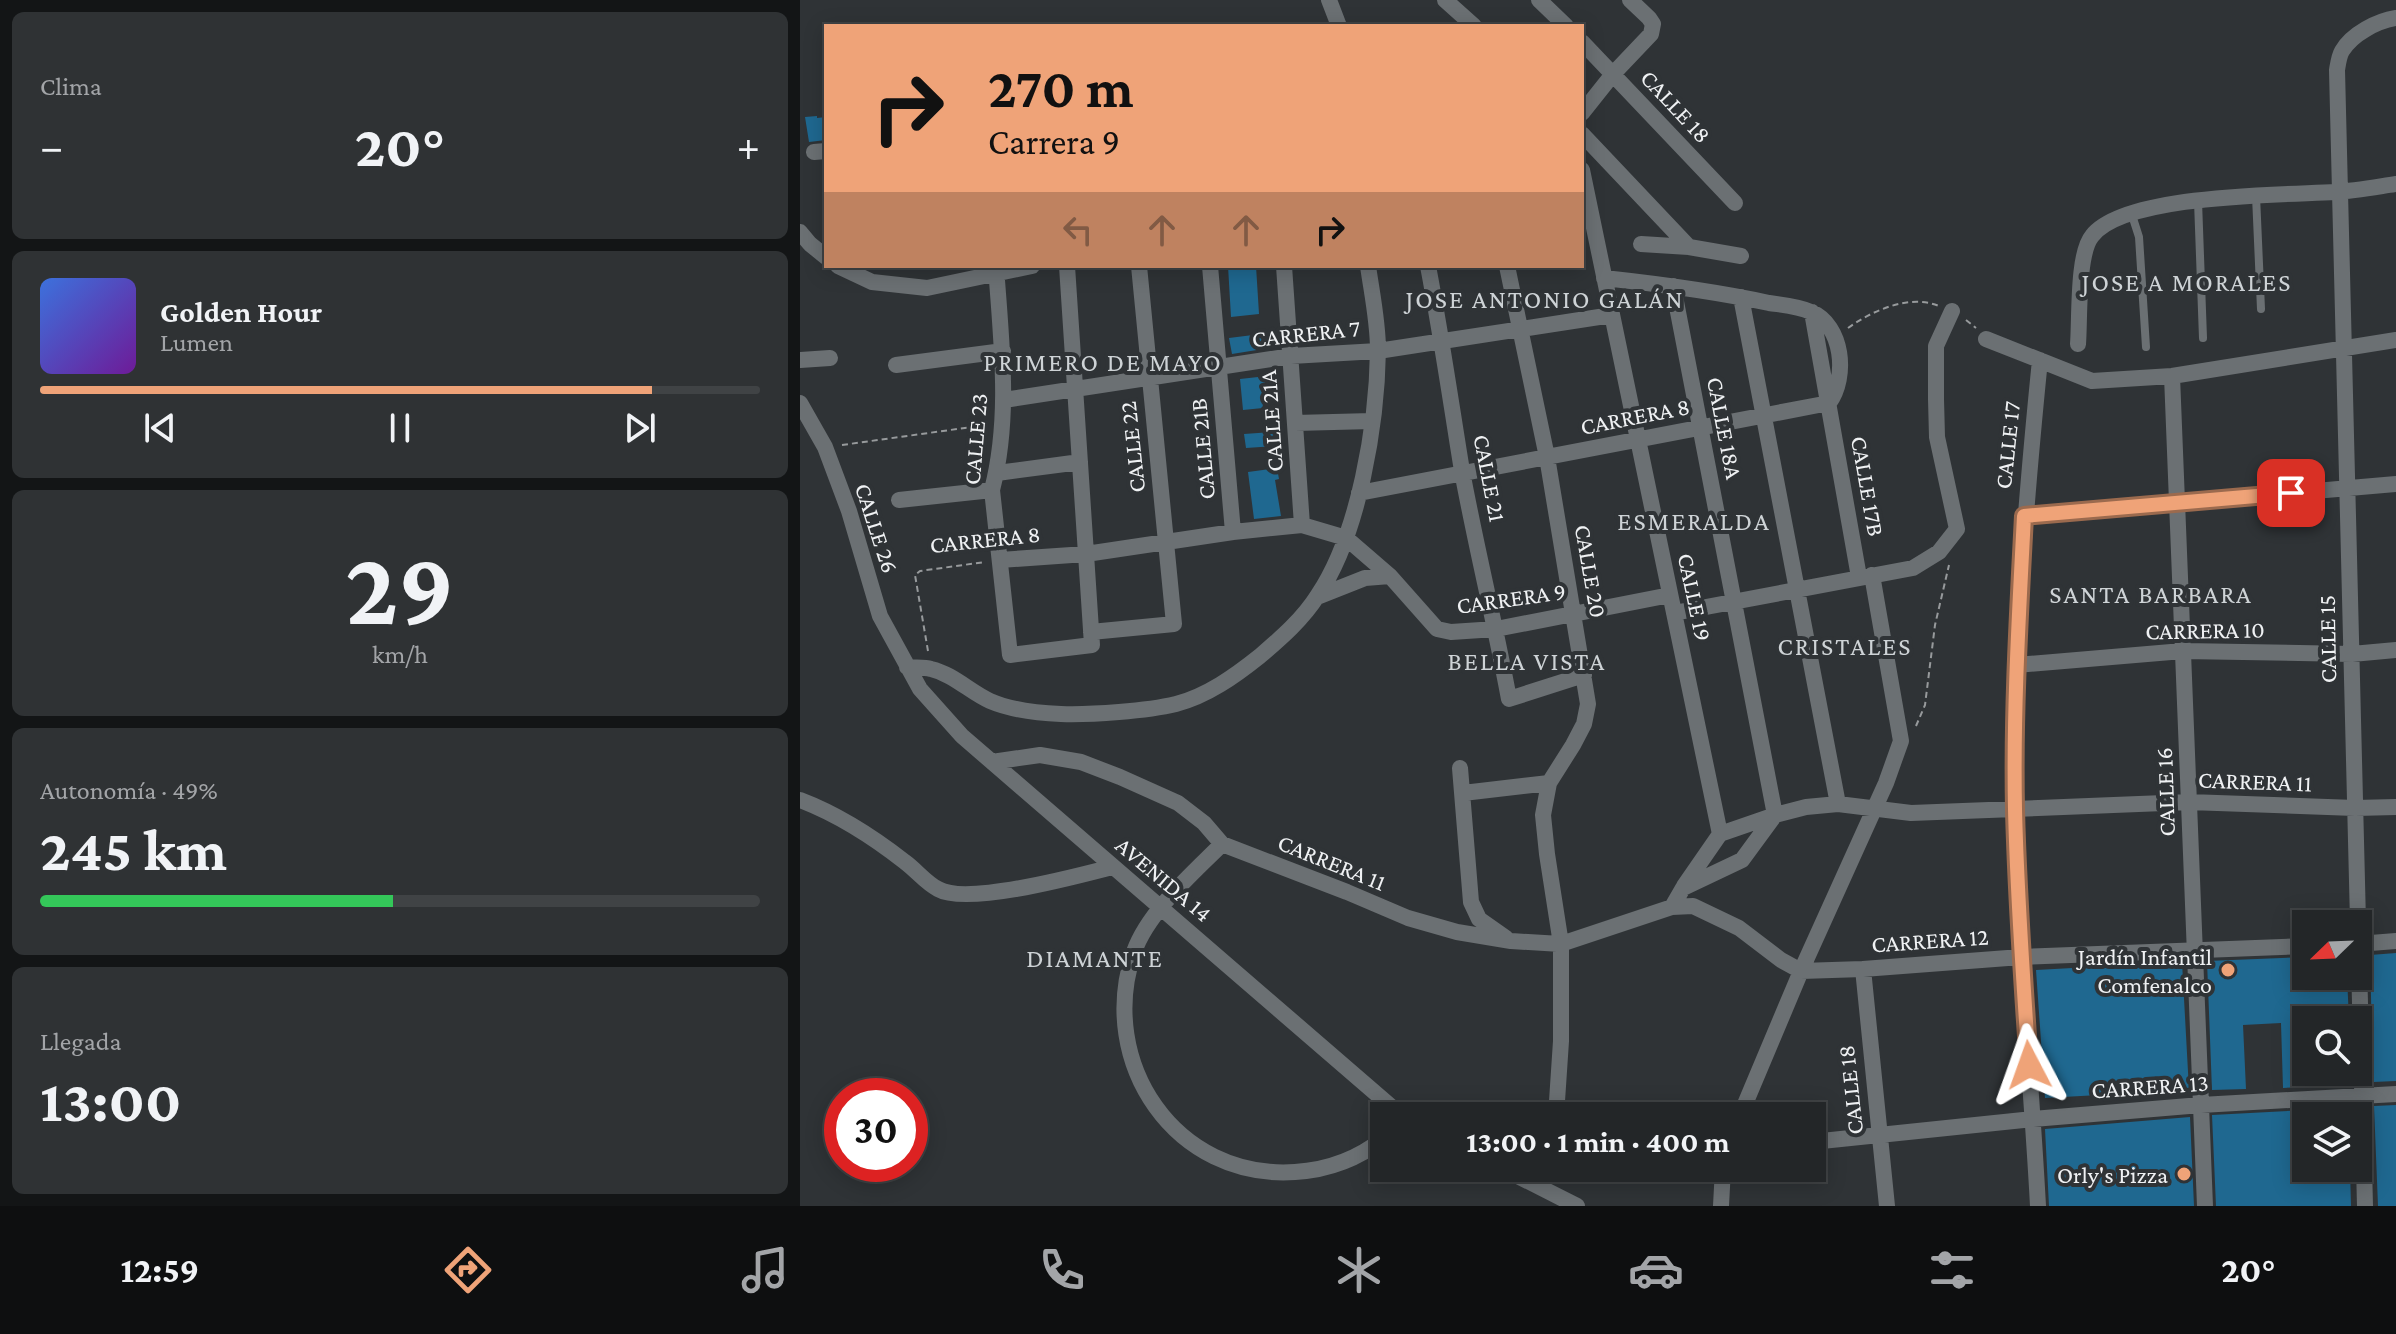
<!DOCTYPE html>
<html lang="es">
<head>
<meta charset="utf-8">
<style>
  body { margin:0; font-family:"Crimson Pro",serif; background:#2f3234; color:#f1f3f6; height:100vh; display:flex; flex-direction:column; font-size:30px; white-space:nowrap }
  * { box-sizing:border-box; margin:0 }
  p { font-size:26px; color:#a3a5a8 }
  .icon { flex:none; width:44px; height:44px; fill:none; stroke:currentColor; stroke-width:2; stroke-linecap:round; stroke-linejoin:round }
  .map { position:relative; flex:1; overflow:hidden }
  .side { display:flex; flex-direction:column; gap:12px; padding:12px; background:#131516; width:800px }
  .side>* { flex:none }
  .guide { position:absolute; left:24px; top:24px; width:760px; height:244px; border-radius:0px; box-shadow:0 4px 20px #0003,0 0 0 2px #404345; background:#efa378; color:#111; overflow:hidden }
  .needle { width:52px; rotate:247deg }
  .tools { position:absolute; left:1492px; top:910px; display:grid; gap:16px }
  .tools a { display:grid; place-items:center; width:80px; height:80px; border-radius:0px; background:#232628; box-shadow:0 4px 20px #0003,0 0 0 2px #404345; font-size:40px }
  .speed { position:absolute; left:24px; top:1078px; display:flex; gap:16px; font-size:40px; font-weight:700; text-align:center }
  .speed>* { display:grid; place-content:center; width:104px; height:104px; border-radius:50%; background:#232628; box-shadow:0 4px 20px #0003,0 0 0 2px #404345; line-height:1 }
  .speed .limit { border:12px solid #d22; background:#fff; color:#111 }
  .pin { position:absolute; display:grid; place-items:center; width:68px; height:68px; color:#fff; margin:-34px; border-radius:16px; box-shadow:0 4px 12px #0006 }
  .me { position:absolute; width:88px; margin:-44px; rotate:356deg; stroke-linejoin:round; filter:drop-shadow(0 0 6px #0008) }
  .turn { display:flex; align-items:center; gap:28px; height:168px; padding:0 32px; font-size:36px }
  .turn .icon { width:104px; height:104px; stroke-width:2.5 }
  .turn b { display:block; font-size:56px; line-height:68px }
  .lanes { display:flex; align-items:center; height:76px; padding:0 32px; background:#0003; justify-content:center; gap:40px; direction:ltr }
  .lanes .off { opacity:.35 }
  .big { font-size:60px; font-weight:700; line-height:1.1 }
  .side .tile { flex:1; display:flex; flex-direction:column; justify-content:center; gap:12px; min-width:0; padding:0 28px; border-radius:12px; background:#2f3234 }
  .side .dial { align-items:center; gap:0 }
  .dial b { font-size:104px; line-height:1 }
  .song { display:flex; align-items:center; gap:24px }
  .cover { width:96px; height:96px; border-radius:12px; background:linear-gradient(135deg,hsl(220 70% 55%),hsl(280 70% 35%)) }
  .played { height:8px; border-radius:4px; background:linear-gradient(90deg,#efa378 85%,#404345 85%) }
  .keys { display:flex; justify-content:space-around; direction:ltr }
  .heat { display:flex; justify-content:space-between; align-items:center; font-size:44px; direction:ltr }
  .charge { height:12px; border-radius:6px; background:linear-gradient(90deg,#34c759 49%,#404345 0) }
  .trip { position:absolute; left:570px; top:1102px; width:456px; height:80px; border-radius:0px; background:#232628; box-shadow:0 4px 20px #0003,0 0 0 2px #404345; font-weight:700; line-height:80px; text-align:center }
  .tab-bar { display:flex; height:128px; justify-content:space-around; align-items:center; background:#0e0f10; color:#a3a5a8 }
  .tab-bar .icon { width:56px; height:56px }
  .tab-bar .selected { color:#efa378 }
  .tab-bar b { font-size:36px; color:#f1f3f6 }
  main { display:flex; flex:1; min-height:0 }
  .map>svg:first-child { display:block }
  .building { fill:#1f6890 }
  .lines { fill:none; stroke-linecap:round; stroke-linejoin:round }
  .path { stroke:#979a9c; stroke-width:2; stroke-dasharray:6 4; stroke-linecap:butt }
  .service { stroke:#6b7073; stroke-width:8 }
  .minor { stroke:#6b7073; stroke-width:16 }
  .route-casing { stroke:#9b6a4e; stroke-width:20 }
  .route { stroke:#efa378; stroke-width:14 }
  .poi-dot { fill:#efa378; stroke:#2f3336; stroke-width:3 }
  .labels { text-anchor:middle; dominant-baseline:central; stroke-width:8; stroke-linejoin:round; paint-order:stroke }
  .street-label { font-size:24px; fill:#eff1f3; stroke:#2f3336 }
  .poi-label { font-size:24px; fill:#eff1f3; stroke:#2f3336; text-anchor:end }
  .neighbourhood-label { font-size:26px; letter-spacing:2px; fill:#ced3d6; stroke:#2f3336 }
</style>
</head>
<body>
<main>
<section class="side">
<div class="tile"><p>Clima</p>
<div class="heat"><a>−</a><b class="big">20°</b><a>+</a></div>
</div>
<div class="tile">
<div class="song"><i class="cover"></i><div><b>Golden Hour</b><p>Lumen</p></div></div>
<div class="played"></div>
<div class="keys"><svg class="icon" aria-label="previous" viewBox="0 0 24 24"><path d="M18 5L8 12l10 7zM5 5v14"/></svg><svg class="icon" aria-label="pause" viewBox="0 0 24 24"><path d="M8 5v14M16 5v14"/></svg><svg class="icon" aria-label="next" viewBox="0 0 24 24"><path d="M6 5l10 7-10 7zM19 5v14"/></svg></div>
</div>
<div class="tile dial"><b>29</b><p>km/h</p></div>
<div class="tile"><p>Autonomía · 49%</p><b class="big">245 km</b><div class="charge"></div></div>
<div class="tile"><p>Llegada</p><b class="big">13:00</b></div>
</section>
<div class="map">
<svg width="1596" height="1206" viewBox="0 0 1596 1206">
  <rect width="100%" height="100%" fill="#2f3336"/>
  <path class="building" d="M17,116V118L26,117V140L9,142L5,117Z
    M428,266H456L459,314L431,317Z
    M461,334L463,349L432,354L429,338Z
    M467,376L468,394L462,395L463,408L443,410L440,379Z
    M473,432L475,446L446,448L444,434Z
    M477,468L479,479L475,480L481,516L454,519L448,472Z
    M1596,953V1081L1573,1082L1570,955Z
    M1506,957V976H1547L1549,1020H1506V1072H1551V1085L1483,1088L1481,1023L1443,1025L1446,1089L1412,1090L1407,961Z
    M1382,962L1389,1090L1245,1098L1236,970Z
    M1596,1105V1206H1578L1574,1106Z
    M1506,1110V1168H1550L1551,1206H1416L1412,1115Z
    M1390,1117L1394,1206H1249L1245,1129Z"/>
  <g class="lines">
    <path class="path" d="M1166,320L1176,328
      M1048,328C1073,310 1110,294 1139,306
      M42,445L186,425
      M128,651L115,575L120,571L185,562
      M1116,726L1125,705L1135,625L1149,565"/>
    <path class="service" d="M1456,196L1461,309
      M1398,201L1403,338
      M1331,212L1339,237L1346,347"/>
    <path class="minor" d="M529,0L539,26
      M645,0L674,26
      M739,0L766,26
      M782,42L935,203
      M782,113L813,74L851,34L853,24L849,18L830,0
      M782,134L889,247
      M14,152L26,151
      M782,170L920,834
      M0,232L10,244L26,257
      M841,244L889,247L941,256
      M38,266L72,282L127,288L232,266
      M196,266C201,341 211,416 192,490L210,655L292,645L267,266
      M410,266L433,532
      M484,266L502,525
      M628,266C641,334 651,403 662,471C676,547 695,623 709,699L784,675
      M707,266L747,457L788,704L784,724L773,745L749,783L743,815L747,854L761,944V1041L756,1116
      M804,278C859,284 914,291 969,303C982,305 998,306 1011,312C1043,325 1048,377 1029,403
      M873,286L975,815L920,834
      M941,297L1038,804
      M1012,312L1059,577
      M1186,339L1292,381L1372,376L1596,340
      M1278,344C1280,319 1277,254 1292,236C1324,194 1482,195 1535,192C1555,191 1576,187 1596,184
      M0,360L30,358
      M96,365L203,351
      M1372,376L1405,1206
      M204,400L491,356L578,351L812,315
      M0,403L25,447L49,511L80,616L120,689L162,736L602,1116
      M495,423L572,421
      M197,473L280,462
      M559,493L1029,403
      M99,500L192,490
      M1224,516L1596,484
      M200,560L286,554L433,532L502,525L546,538L590,576L637,629L651,632L696,629L870,595
      M517,597L565,578L590,576
      M874,613L1113,568L1139,552L1157,529L1137,437L1136,399V346L1152,311
      M291,632L374,624L339,266
      M1216,665L1383,651L1552,654L1596,650
      M107,667C115,668 124,667 131,669C153,674 170,692 190,701C211,710 237,713 261,714C291,715 347,711 376,704C407,696 435,676 460,656C481,638 503,619 518,595C559,534 577,424 578,350C578,322 572,294 568,266
      M192,762L240,755L281,762L320,777L378,803L404,823L422,844L547,892L608,918L657,932L711,941L761,944L872,907L893,906L939,928L981,960L1001,971L1063,969L1221,957L1506,946
      M660,768L671,902L679,919L706,938
      M663,793L749,783
      M0,800C37,814 73,837 105,862C116,870 126,883 138,889C167,906 277,876 312,867
      M422,844C392,874 348,912 334,952C296,1063 376,1180 495,1172C528,1170 558,1159 584,1138
      M884,886L920,834
      M872,907L883,888L942,860L975,815L1006,807L1038,804L1111,813L1389,802L1555,808L1596,807
      M1558,944L1596,941
      M1063,969L1087,1206
      M940,1116L1001,971L1086,783L1101,741L1072,575
      M1012,1142L1233,1119L1401,1105L1596,1094
      M702,1168L777,1206
      M921,1206L923,1168
      M1238,1206C1231,1073 1217,940 1215,807C1213,657 1225,509 1240,360
      M1565,1206L1537,70C1538,64 1539,56 1542,51C1552,34 1577,21 1596,18"/>
  </g>
  <g class="lines">
    <defs>
      <path id="route" d="M1229,1065C1223,980 1217,894 1215,809C1213,711 1219,613 1224,516L1491,493"/>
    </defs>
    <use href="#route" class="route-casing"/>
    <use href="#route" class="route"/>
  </g>
  <g class="poi-dot">
    <circle cx="1428" cy="970" r="8"/>
    <circle cx="1384" cy="1174" r="8"/>
  </g>
  <g class="labels">
    <g class="street-label">
      <text transform="translate(876 106) rotate(47)">CALLE 18</text>
      <text transform="translate(506 333) rotate(-6)">CARRERA 7</text>
      <text transform="translate(835 416) rotate(-11)">CARRERA 8</text>
      <text transform="translate(471 421) rotate(-94)">CALLE 21A</text>
      <text transform="translate(925 428) rotate(79)">CALLE 18A</text>
      <text transform="translate(175 439) rotate(-85)">CALLE 23</text>
      <text transform="translate(1207 445) rotate(-84)">CALLE 17</text>
      <text transform="translate(332 447) rotate(-96)">CALLE 22</text>
      <text transform="translate(402 449) rotate(-95)">CALLE 21B</text>
      <text transform="translate(690 478) rotate(79)">CALLE 21</text>
      <text transform="translate(1068 486) rotate(80)">CALLE 17B</text>
      <text transform="translate(77 528) rotate(72)">CALLE 26</text>
      <text transform="translate(185 539) rotate(-6)">CARRERA 8</text>
      <text transform="translate(791 571) rotate(80)">CALLE 20</text>
      <text transform="translate(895 597) rotate(78)">CALLE 19</text>
      <text transform="translate(711 598) rotate(-8)">CARRERA 9</text>
      <text transform="translate(1405 630) rotate(-1)">CARRERA 10</text>
      <text transform="translate(1527 639) rotate(-91)">CALLE 15</text>
      <text transform="translate(1455 781) rotate(2)">CARRERA 11</text>
      <text transform="translate(1365 792) rotate(-92)">CALLE 16</text>
      <text transform="translate(532 862) rotate(22)">CARRERA 11</text>
      <text transform="translate(364 879) rotate(40)">AVENIDA 14</text>
      <text transform="translate(1130 940) rotate(-4)">CARRERA 12</text>
      <text transform="translate(1350 1086) rotate(-4)">CARRERA 13</text>
      <text transform="translate(1050 1090) rotate(-96)">CALLE 18</text>
    </g>
    <g class="poi-label">
      <text x="1412" y="956">Jardín Infantil<tspan x="1412" dy="28">Comfenalco</tspan></text>
      <text x="1368" y="1174">Orly's Pizza</text>
    </g>
    <g class="neighbourhood-label">
      <text x="1387" y="282">JOSE A MORALES</text>
      <text x="745" y="299">JOSE ANTONIO GALÁN</text>
      <text x="303" y="362">PRIMERO DE MAYO</text>
      <text x="894" y="521">ESMERALDA</text>
      <text x="1351" y="594">SANTA BARBARA</text>
      <text x="1045" y="646">CRISTALES</text>
      <text x="727" y="661">BELLA VISTA</text>
      <text x="295" y="958">DIAMANTE</text>
    </g>
  </g>
</svg>
<div class="tools">
<a><svg class="needle" viewBox="-14 -14 28 28"><path d="M0-13l5 13h-10z" fill="#e53935"/><path d="M0 13l5-13h-10z" fill="#a3a5a8"/></svg></a>
<a><svg class="icon" aria-label="search" viewBox="0 0 24 24"><circle cx="10" cy="10" r="6"/><path d="M15 15l6 6"/></svg></a>
<a><svg class="icon" aria-label="layers" viewBox="0 0 24 24"><path d="M12 4l9 5-9 5-9-5zM3 14l9 5 9-5"/></svg></a>
</div>
<div class="speed"><div class="limit">30</div></div>
<div class="pin" style="left:1491px;top:493px;background:#d93025"><svg class="icon" aria-label="arrive" viewBox="0 0 24 24"><path d="M6 21V4h12l-3 4 3 4H6"/></svg></div>
<svg class="me" style="left:1229px;top:1065px" viewBox="-20 -20 40 40"><path d="M0-17L14 15 0 8-14 15z" fill="#efa378" stroke="#fff" stroke-width="4"/></svg>
<div class="trip">13:00 · 1 min · 400 m</div>
<div class="guide">
<div class="turn"><svg class="icon" aria-label="right" viewBox="0 0 24 24"><path d="M7 20v-9h11M14 6l5 5-5 5"/></svg><div><b>270 m</b>Carrera 9</div></div>
<div class="lanes"><svg class="icon off" aria-label="left" viewBox="0 0 24 24"><path d="M17 20v-9H6M10 6l-5 5 5 5"/></svg><svg class="icon off" aria-label="ahead" viewBox="0 0 24 24"><path d="M12 20V5M6 11l6-6 6 6"/></svg><svg class="icon off" aria-label="ahead" viewBox="0 0 24 24"><path d="M12 20V5M6 11l6-6 6 6"/></svg><svg class="icon" aria-label="right" viewBox="0 0 24 24"><path d="M7 20v-9h11M14 6l5 5-5 5"/></svg></div>
</div>
</div>
</main>
<nav class="tab-bar">
<b>12:59</b>
<svg class="icon selected" aria-label="directions" viewBox="0 0 24 24"><path d="M12 3l9 9-9 9-9-9zM9 14v-3h6M13 9l2 2-2 2"/></svg>
<svg class="icon" aria-label="music" viewBox="0 0 24 24"><path d="M9 18V5l10-2v13"/><circle cx="6" cy="18" r="3"/><circle cx="16" cy="16" r="3"/></svg>
<svg class="icon" aria-label="phone" viewBox="0 0 24 24"><path d="M5 4h4l2 5-3 2q2 4 5 5l2-3 5 2v4C11 20 4 13 5 4z"/></svg>
<svg class="icon" aria-label="climate" viewBox="0 0 24 24"><path d="M12 3v18M4 7l16 10M4 17L20 7"/></svg>
<svg class="icon" aria-label="car" viewBox="0 0 24 24"><path d="M5 17H2v-5l4-1 3-4h7l3 4 3 1v5h-3M9 17h6M6 11h13"/><circle cx="7" cy="17" r="2"/><circle cx="17" cy="17" r="2"/></svg>
<svg class="icon" aria-label="filters" viewBox="0 0 24 24"><path d="M4 7h16M4 17h16"/><circle cx="9" cy="7" r="2"/><circle cx="15" cy="17" r="2"/></svg>
<b>20°</b>
</nav>
</body>
</html>
